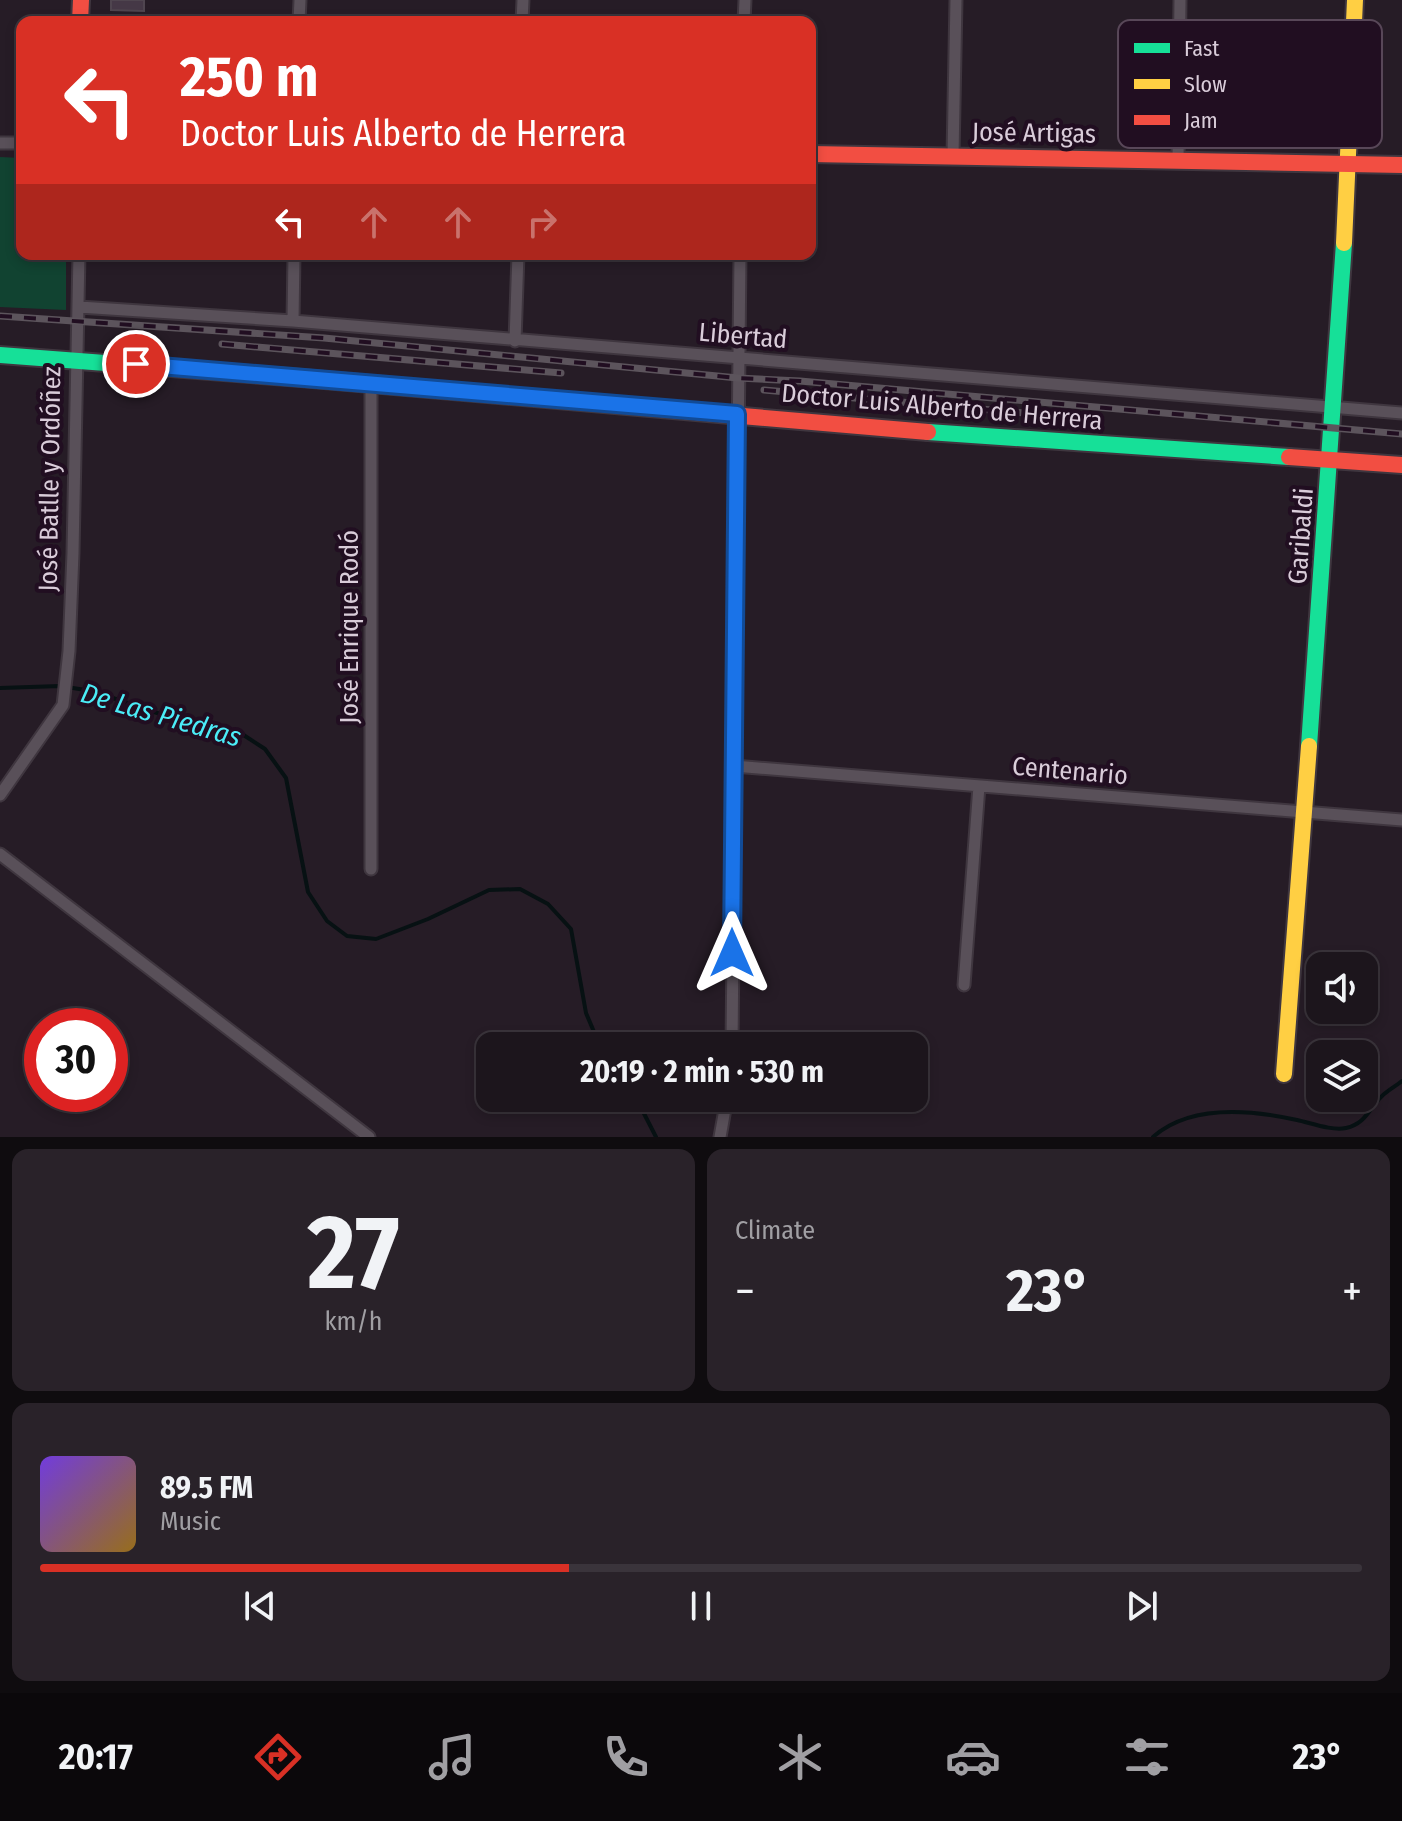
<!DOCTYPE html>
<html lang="en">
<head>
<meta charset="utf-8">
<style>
  body { margin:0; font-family:"Fira Sans Condensed",sans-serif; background:#292229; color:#f1f3f6; height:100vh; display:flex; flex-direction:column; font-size:30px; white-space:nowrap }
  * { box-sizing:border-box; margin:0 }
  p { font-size:26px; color:#a09fa3 }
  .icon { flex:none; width:44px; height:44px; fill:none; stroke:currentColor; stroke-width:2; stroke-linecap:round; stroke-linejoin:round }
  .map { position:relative; height:1137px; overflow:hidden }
  .panel { display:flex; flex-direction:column; gap:12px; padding:12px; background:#0f0c0f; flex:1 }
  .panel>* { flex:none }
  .guide { position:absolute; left:16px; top:16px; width:800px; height:244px; border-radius:16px; box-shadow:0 4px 12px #0003,0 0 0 2px #3a343b; background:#d93025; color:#fff; overflow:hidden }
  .tools { position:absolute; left:1306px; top:952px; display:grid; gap:16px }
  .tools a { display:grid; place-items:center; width:72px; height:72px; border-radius:16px; background:#1c151c; box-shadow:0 4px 12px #0003,0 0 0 2px #3a343b; font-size:40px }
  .speed { position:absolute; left:24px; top:1008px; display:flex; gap:16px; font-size:40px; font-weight:700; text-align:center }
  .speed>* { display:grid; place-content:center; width:104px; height:104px; border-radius:50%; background:#1c151c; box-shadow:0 4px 12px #0003,0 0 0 2px #3a343b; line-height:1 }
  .speed .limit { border:12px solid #d22; background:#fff; color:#111 }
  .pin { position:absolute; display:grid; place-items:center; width:68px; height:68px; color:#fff; margin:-34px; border:4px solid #fff; border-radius:50%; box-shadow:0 2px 8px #0007 }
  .me { position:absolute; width:88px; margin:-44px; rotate:0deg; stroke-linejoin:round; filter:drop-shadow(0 0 6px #0008) }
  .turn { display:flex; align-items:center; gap:28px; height:168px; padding:0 32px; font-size:36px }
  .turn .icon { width:104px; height:104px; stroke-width:2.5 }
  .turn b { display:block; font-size:56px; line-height:68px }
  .lanes { display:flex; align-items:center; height:76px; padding:0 32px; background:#0003; justify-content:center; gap:40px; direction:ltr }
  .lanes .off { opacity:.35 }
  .big { font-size:60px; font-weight:700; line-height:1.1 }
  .panel .card { flex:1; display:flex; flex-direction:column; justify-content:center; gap:12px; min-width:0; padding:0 28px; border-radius:16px; background:#292229 }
  .panel .dial { align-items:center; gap:0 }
  .dial b { font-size:104px; line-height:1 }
  .song { display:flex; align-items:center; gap:24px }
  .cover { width:96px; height:96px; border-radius:12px; background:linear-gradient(135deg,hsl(260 70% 55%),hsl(40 70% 35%)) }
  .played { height:8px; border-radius:4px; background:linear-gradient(90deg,#d93025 40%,#3a343b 40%) }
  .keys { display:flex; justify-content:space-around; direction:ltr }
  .heat { display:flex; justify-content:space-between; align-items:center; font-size:44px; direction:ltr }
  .panel .tiles { flex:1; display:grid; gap:12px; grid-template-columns:1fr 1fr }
  .card:last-child { grid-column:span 2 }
  .trip { position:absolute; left:476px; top:1032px; width:452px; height:80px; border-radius:16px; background:#1c151c; box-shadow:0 4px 12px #0003,0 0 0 2px #3a343b; font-weight:700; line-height:80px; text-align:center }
  .tabs { display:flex; height:128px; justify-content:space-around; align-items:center; background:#0b080b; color:#a09fa3 }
  .tabs .icon { width:56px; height:56px }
  .tabs .on { color:#d93025 }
  .tabs b { font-size:36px; color:#f1f3f6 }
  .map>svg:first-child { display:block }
  .green { fill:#114331 }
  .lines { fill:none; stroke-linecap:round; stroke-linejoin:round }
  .stream { stroke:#071113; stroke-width:4 }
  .building { fill:#453846; stroke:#4f454f; stroke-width:2 }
  .street-casing { stroke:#3f363f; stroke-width:15 }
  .fast-casing { stroke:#3f363f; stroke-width:20 }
  .slow-casing { stroke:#3f363f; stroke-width:20 }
  .jam-casing { stroke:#3f363f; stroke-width:20 }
  .street { stroke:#595059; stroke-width:11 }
  .fast { stroke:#16e098; stroke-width:16 }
  .slow { stroke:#ffcf43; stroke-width:16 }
  .jam { stroke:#f24e42; stroke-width:16 }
  .rail-casing { stroke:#5c545c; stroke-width:7 }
  .rail { stroke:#210e21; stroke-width:4; stroke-dasharray:12; stroke-linecap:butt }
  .route-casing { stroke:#114b97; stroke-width:20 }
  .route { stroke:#1a73e8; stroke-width:14 }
  .labels { text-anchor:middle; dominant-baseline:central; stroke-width:8; stroke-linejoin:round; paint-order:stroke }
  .street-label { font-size:26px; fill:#d9ccd9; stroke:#210e21 }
  .water-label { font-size:28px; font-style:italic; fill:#4becf7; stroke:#210e21 }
  .key { fill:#210e21; stroke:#584758; stroke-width:2 }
  .key-label { font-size:22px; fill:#d9ccd9 }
</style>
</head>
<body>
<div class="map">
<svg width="1402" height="1137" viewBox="0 0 1402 1137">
  <rect width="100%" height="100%" fill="#261c26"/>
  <path class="green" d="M0,157L22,158V254H66V310L0,307Z"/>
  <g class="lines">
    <path class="stream" d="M0,688L60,686L92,691L175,719L242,734L265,749L286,778L308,892L327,921L347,936L376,939L428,919L489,890L520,889L548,904L571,929L586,1013L600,1046
      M636,1098L656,1137
      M1153,1137C1190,1104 1252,1110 1297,1120C1311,1123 1332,1131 1346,1128C1366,1124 1369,1108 1382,1096C1388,1090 1396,1086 1402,1081"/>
  </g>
  <path class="building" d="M111,0H144V11L111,10Z"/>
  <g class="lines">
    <defs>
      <path id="street" d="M299,22L300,0
        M522,22L523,0
        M744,22L745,0
        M0,143H22
        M953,156L956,0
        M1178,160L1180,0
        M79,307L293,321L1402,413
        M293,321L294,254
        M515,341L518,254
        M371,384V869
        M734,766L1402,820
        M0,795L63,705L69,651L73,553L79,254
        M0,854L369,1137
        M964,985L979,786
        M732,1046L740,254
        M720,1137L727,1098"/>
      <path id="fast" d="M0,355L301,378
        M928,432L1289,457
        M1309,746L1344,243"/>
      <path id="slow" d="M1344,243L1355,0
        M1284,1074L1309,746"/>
      <path id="jam" d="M80,22L81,0
        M810,154L1402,165
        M301,378L928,432
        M1289,457L1402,465"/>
    </defs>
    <use href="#street" class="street-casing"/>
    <use href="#fast" class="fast-casing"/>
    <use href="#slow" class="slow-casing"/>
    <use href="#jam" class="jam-casing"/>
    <use href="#street" class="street"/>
    <use href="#fast" class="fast"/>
    <use href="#slow" class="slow"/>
    <use href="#jam" class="jam"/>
    <defs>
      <path id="rail" d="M0,316L324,338L738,378L800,381L1402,434
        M222,344L561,373
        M764,390L1059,416"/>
    </defs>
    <use href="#rail" class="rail-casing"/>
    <use href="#rail" class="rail"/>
  </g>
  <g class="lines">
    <defs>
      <path id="route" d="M136,364L737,414L732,953"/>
    </defs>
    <use href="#route" class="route-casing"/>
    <use href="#route" class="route"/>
  </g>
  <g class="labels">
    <g class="street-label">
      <text transform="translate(1034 133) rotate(1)">José Artigas</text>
      <text transform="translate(743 336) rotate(5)">Libertad</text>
      <text transform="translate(942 407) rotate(5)">Doctor Luis Alberto de Herrera</text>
      <text transform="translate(50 479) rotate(-89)">José Batlle y Ordóñez</text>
      <text transform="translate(1301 536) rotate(-86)">Garibaldi</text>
      <text transform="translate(349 627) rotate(-90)">José Enrique Rodó</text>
      <text transform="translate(1070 771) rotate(5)">Centenario</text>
    </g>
    <g class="water-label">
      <text transform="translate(161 715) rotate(16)">De Las Piedras</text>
    </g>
  </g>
  <rect x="1118" y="20" width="264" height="128" rx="12" class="key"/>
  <rect x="1134" y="43" width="36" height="10" fill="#16e098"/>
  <rect x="1134" y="79" width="36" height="10" fill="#ffcf43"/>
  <rect x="1134" y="115" width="36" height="10" fill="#f24e42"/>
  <g class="key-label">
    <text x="1184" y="56">Fast</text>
    <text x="1184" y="92">Slow</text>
    <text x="1184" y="128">Jam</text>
  </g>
</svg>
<div class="tools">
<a><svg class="icon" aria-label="sound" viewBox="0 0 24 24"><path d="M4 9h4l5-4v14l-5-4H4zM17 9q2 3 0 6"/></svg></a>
<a><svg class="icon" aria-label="layers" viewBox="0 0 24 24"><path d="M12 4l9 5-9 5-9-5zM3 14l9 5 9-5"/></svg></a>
</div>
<div class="speed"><div class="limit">30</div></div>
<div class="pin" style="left:136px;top:364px;background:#d93025"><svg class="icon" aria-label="arrive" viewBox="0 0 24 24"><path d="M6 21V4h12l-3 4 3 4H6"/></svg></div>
<svg class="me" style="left:732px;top:953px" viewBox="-20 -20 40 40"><path d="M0-17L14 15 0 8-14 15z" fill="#1a73e8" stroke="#fff" stroke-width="4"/></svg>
<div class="trip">20:19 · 2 min · 530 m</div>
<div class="guide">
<div class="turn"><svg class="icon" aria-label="left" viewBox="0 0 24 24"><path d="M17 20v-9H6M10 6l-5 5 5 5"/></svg><div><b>250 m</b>Doctor Luis Alberto de Herrera</div></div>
<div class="lanes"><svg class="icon" aria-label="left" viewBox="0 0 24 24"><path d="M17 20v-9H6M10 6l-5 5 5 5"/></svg><svg class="icon off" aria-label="ahead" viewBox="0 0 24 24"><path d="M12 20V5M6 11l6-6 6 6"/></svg><svg class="icon off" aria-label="ahead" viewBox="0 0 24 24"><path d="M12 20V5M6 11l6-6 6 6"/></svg><svg class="icon off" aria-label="right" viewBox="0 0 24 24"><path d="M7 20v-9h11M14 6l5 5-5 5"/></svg></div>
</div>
</div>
<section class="panel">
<div class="tiles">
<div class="card dial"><b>27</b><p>km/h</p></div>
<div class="card"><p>Climate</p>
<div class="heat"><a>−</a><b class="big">23°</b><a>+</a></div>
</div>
<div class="card">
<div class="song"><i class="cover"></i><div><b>89.5 FM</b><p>Music</p></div></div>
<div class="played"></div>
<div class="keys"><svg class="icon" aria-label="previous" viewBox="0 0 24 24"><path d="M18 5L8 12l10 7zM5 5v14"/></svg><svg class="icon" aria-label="pause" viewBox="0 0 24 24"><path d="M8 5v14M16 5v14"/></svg><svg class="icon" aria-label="next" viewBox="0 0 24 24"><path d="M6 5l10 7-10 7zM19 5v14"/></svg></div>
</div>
</div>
</section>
<nav class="tabs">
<b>20:17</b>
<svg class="icon on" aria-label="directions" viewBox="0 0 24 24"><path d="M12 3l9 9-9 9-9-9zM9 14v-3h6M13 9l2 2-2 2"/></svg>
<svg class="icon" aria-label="music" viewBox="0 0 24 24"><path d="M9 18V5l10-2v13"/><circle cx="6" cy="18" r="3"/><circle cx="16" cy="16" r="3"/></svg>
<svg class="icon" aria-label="phone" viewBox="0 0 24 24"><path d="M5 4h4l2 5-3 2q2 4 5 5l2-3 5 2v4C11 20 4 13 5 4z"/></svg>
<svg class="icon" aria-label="climate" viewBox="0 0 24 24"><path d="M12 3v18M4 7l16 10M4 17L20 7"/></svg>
<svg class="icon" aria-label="car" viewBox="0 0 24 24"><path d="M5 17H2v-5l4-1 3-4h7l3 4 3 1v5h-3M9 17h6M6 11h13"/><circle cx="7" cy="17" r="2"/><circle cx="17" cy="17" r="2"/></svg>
<svg class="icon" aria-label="filters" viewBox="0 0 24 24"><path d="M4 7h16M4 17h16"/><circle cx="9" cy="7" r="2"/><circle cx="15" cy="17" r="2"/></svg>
<b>23°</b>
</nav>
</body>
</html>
